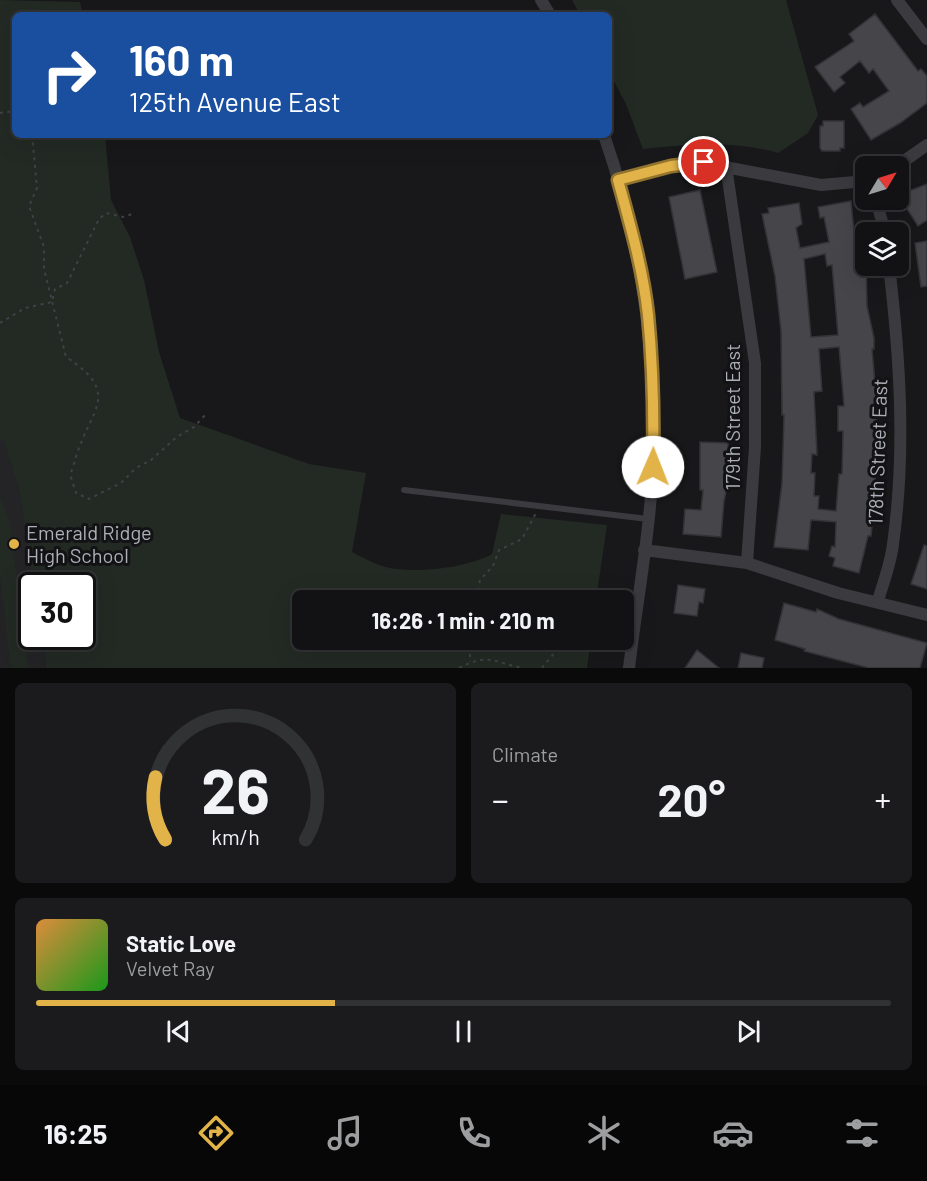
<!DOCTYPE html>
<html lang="en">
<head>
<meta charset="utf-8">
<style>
  body { margin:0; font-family:Barlow,sans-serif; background:#1b1b1d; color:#f1f3f6; height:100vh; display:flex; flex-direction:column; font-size:22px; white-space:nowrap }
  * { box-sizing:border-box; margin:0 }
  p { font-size:20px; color:#9c9ea0 }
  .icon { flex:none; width:33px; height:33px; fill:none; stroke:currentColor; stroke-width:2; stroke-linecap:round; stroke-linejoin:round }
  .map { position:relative; height:668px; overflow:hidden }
  .panel { display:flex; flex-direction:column; gap:15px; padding:15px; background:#0a0a0b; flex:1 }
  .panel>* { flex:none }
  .guide { position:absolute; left:12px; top:12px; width:600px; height:126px; border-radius:9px; box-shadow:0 6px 24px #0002,0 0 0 2px #313234; background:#1a4fa0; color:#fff; overflow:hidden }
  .needle { width:39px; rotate:52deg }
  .fabs { position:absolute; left:855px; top:156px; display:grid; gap:12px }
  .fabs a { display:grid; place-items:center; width:54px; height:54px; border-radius:9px; background:#121214; box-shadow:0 6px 24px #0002,0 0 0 2px #313234; font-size:30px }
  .speed { position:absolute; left:18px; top:572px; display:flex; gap:12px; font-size:30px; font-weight:700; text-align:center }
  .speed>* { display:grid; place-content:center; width:78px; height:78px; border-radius:50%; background:#121214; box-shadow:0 6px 24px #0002,0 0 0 2px #313234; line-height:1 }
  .speed .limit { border:3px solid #111; border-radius:9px; background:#fff; color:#111 }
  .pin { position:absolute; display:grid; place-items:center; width:51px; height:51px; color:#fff; margin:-26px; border:3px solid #fff; border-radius:50%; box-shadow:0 2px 6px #0007 }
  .me { position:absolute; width:66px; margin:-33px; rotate:1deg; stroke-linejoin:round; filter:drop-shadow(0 0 4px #0008) }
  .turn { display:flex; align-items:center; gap:21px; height:126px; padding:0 18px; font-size:27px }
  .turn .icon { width:78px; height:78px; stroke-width:2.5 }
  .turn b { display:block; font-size:42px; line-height:51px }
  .big { font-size:45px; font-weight:700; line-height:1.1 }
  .panel .tile { flex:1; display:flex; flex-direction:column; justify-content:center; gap:9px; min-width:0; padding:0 21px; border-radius:9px; background:#1b1b1d }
  .panel .dial { align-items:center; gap:0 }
  .dial svg { height:156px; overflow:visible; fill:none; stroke:#313234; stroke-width:7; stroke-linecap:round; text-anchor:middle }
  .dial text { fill:#f1f3f6; stroke:none }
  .song { display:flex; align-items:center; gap:18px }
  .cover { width:72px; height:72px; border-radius:9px; background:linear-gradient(135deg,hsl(30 70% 55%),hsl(120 70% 35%)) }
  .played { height:6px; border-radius:3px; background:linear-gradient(90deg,#e1b349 35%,#313234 35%) }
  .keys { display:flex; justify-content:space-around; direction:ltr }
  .heat { display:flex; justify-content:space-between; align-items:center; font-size:33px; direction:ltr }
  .panel .tiles { flex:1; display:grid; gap:15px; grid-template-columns:1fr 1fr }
  .tile:last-child { grid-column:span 2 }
  .trip { position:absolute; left:292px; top:590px; width:342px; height:60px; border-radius:9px; background:#121214; box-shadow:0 6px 24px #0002,0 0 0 2px #313234; font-weight:700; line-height:60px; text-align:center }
  .menu { display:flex; height:96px; justify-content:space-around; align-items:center; background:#070708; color:#9c9ea0 }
  .menu .icon { width:42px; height:42px }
  .menu .current { color:#e1b349 }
  .menu b { font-size:27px; color:#f1f3f6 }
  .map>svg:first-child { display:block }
  .built { fill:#242427 }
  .green { fill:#232a24 }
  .building { fill:#45454a; stroke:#333236; stroke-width:1.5; fill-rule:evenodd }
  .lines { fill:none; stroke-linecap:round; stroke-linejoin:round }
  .path { stroke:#404146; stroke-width:2; stroke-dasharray:3 4.5; stroke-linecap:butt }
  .service { stroke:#3a3a3f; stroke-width:6 }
  .minor { stroke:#3a3a3f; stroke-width:12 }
  .route-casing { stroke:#92742f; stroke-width:15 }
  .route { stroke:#e1b349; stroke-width:10 }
  .poi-dot { fill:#e1b349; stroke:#131315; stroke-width:2 }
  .labels { text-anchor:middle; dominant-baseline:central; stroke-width:6; stroke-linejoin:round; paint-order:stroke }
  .street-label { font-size:20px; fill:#acafb8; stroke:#131315 }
  .poi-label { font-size:20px; fill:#acafb8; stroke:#131315; text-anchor:start }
</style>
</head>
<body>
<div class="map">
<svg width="927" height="668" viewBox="0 0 927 668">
  <rect width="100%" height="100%" fill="#18181a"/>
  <path class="built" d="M0,428L19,490L31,572L37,585H32V636H42L46,668H0Z"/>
  <path class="green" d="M0,0L80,2L83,15H15V135H105L111,200L130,237L144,280L159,352L180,418L309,464L366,473L352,552C362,557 372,563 382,566C409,575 468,568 492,554L501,514L607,525L596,600H303V639H591L587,668H46L42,636H82V585H37L31,572L19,490L3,439L0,440Z
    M572,0H786L818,115L808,133L778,153C732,140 689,144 643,149L626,104L609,72V15H580Z
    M0,495L10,523L28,668H11L0,576Z"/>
  <path class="building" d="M875,14L918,71L921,69L927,76V103L900,123L871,140L851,109L860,103L863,107L889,91L873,69L869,73L860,61L840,77L845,83L834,92L815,67L854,41L849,34Z
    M823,121H844V148H840V151H822L820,148V126H823Z
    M927,184V220L918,226L898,195Z
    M700,190L717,272L685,279L669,197Z
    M851,201L854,232L859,236L866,258L867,306L874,338V349H872L877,406L875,486L870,500L869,526H872L871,536H868L859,573L833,566L835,558L829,556L832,546L835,547L836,522L811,520L808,550L774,547L782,483L784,415H782L781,331L775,276L762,214L769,213L768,208L799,203L802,224L796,228L800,248L829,242L824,217L820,218L818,207ZM825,254L827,266L832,265L838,335L811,337L804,259ZM839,347L844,406H838V431H843L842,474H839L836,511L818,509L819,496H814L815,473H811L812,454L817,455L814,392L822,391L819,349Z
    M927,241V286L921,287L915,243Z
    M700,442L728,443L729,478L724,501L721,537L683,534L685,509L701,510L703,490H700Z
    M924,545L927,546V589L911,584Z
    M678,585L705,589L703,603L699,602L697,616L674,613Z
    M784,603L816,612L817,609L839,619L927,643L920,668H869L804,651L805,649L775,640Z
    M697,650L719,668H685Z
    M741,653L764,658L762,668H738Z"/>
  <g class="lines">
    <path class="path" d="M0,113L15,111
      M32,135L37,188L29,206L44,247V269L66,357C123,394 90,409 76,457C75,462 71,470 71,475C71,481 75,488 76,493L89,499L121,483L136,468L151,460L178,436L194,427L207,413
      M0,323L25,308L52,302L55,289L67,283L99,219L106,213L123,217L132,214
      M469,600L471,592L478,590L480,580L493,566L499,550L522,539L536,513
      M470,639V662
      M594,639L616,643
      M459,668C490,652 493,663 524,668
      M542,668L560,646L572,639"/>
    <path class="service" d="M404,490L648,519"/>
    <path class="minor" d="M541,0L550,15
      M897,0L927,39
      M604,135C641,242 657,352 653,465C650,533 637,601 629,668
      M726,166L755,363V447L747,563
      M897,166L927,145
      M619,180L671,166L704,163L821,185L866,181
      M876,200L885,232
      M644,550L747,563L838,593L927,615
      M878,601C883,583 891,563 893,544C906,451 900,358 889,266"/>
  </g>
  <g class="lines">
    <defs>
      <path id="route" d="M653,467C654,416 653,366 648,315C643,269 630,224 618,180L671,166L704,162"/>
    </defs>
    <use href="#route" class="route-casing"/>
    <use href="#route" class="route"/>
  </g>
  <circle class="poi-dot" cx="14" cy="544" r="6"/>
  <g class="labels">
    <g class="street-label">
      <text transform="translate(732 417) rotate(-90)">179th Street East</text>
      <text transform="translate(877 452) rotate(-88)">178th Street East</text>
    </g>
    <g class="poi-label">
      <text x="26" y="532">Emerald Ridge<tspan x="26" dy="23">High School</tspan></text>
    </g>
  </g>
</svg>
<div class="fabs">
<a><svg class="needle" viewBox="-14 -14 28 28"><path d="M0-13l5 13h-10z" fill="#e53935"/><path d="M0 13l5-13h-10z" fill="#9c9ea0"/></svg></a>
<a><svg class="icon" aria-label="layers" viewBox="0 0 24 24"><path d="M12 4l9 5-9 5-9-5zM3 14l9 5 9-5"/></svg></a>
</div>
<div class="speed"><div class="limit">30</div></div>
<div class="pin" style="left:704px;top:162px;background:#d93025"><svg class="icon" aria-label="arrive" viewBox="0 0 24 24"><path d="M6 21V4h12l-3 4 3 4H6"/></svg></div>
<svg class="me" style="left:653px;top:467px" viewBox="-20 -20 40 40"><circle r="19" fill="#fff"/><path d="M0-13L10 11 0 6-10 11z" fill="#e1b349"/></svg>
<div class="trip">16:26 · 1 min · 210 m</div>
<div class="guide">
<div class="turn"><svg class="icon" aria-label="right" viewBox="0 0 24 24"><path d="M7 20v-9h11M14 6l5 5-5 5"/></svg><div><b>160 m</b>125th Avenue East</div></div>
</div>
</div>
<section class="panel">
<div class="tiles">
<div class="tile dial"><svg viewBox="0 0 100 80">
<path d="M14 69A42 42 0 1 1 86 69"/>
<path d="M14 69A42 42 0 0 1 9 37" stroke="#e1b349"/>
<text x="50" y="56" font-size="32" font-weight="700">26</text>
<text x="50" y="72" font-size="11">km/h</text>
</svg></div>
<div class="tile"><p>Climate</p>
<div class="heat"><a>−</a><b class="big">20°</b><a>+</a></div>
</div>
<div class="tile">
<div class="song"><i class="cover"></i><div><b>Static Love</b><p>Velvet Ray</p></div></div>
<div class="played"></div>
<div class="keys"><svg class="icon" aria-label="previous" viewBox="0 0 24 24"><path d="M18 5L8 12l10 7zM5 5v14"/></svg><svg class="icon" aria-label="pause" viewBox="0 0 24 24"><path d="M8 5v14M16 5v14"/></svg><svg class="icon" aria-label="next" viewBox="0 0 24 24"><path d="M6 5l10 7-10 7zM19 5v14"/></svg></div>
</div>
</div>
</section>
<nav class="menu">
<b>16:25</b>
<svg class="icon current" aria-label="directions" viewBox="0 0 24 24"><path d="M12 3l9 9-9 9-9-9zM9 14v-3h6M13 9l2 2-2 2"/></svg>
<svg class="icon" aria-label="music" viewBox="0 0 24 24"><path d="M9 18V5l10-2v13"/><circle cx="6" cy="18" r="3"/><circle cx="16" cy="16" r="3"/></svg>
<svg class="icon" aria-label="phone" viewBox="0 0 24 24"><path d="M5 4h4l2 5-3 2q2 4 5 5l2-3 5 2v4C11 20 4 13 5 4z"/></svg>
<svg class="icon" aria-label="climate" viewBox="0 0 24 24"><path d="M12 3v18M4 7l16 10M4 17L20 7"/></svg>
<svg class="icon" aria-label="car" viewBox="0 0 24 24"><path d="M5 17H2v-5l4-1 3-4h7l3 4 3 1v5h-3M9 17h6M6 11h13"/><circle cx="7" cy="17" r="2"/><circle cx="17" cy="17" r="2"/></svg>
<svg class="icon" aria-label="filters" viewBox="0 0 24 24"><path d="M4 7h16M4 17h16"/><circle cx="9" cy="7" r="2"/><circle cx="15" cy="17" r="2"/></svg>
</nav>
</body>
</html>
